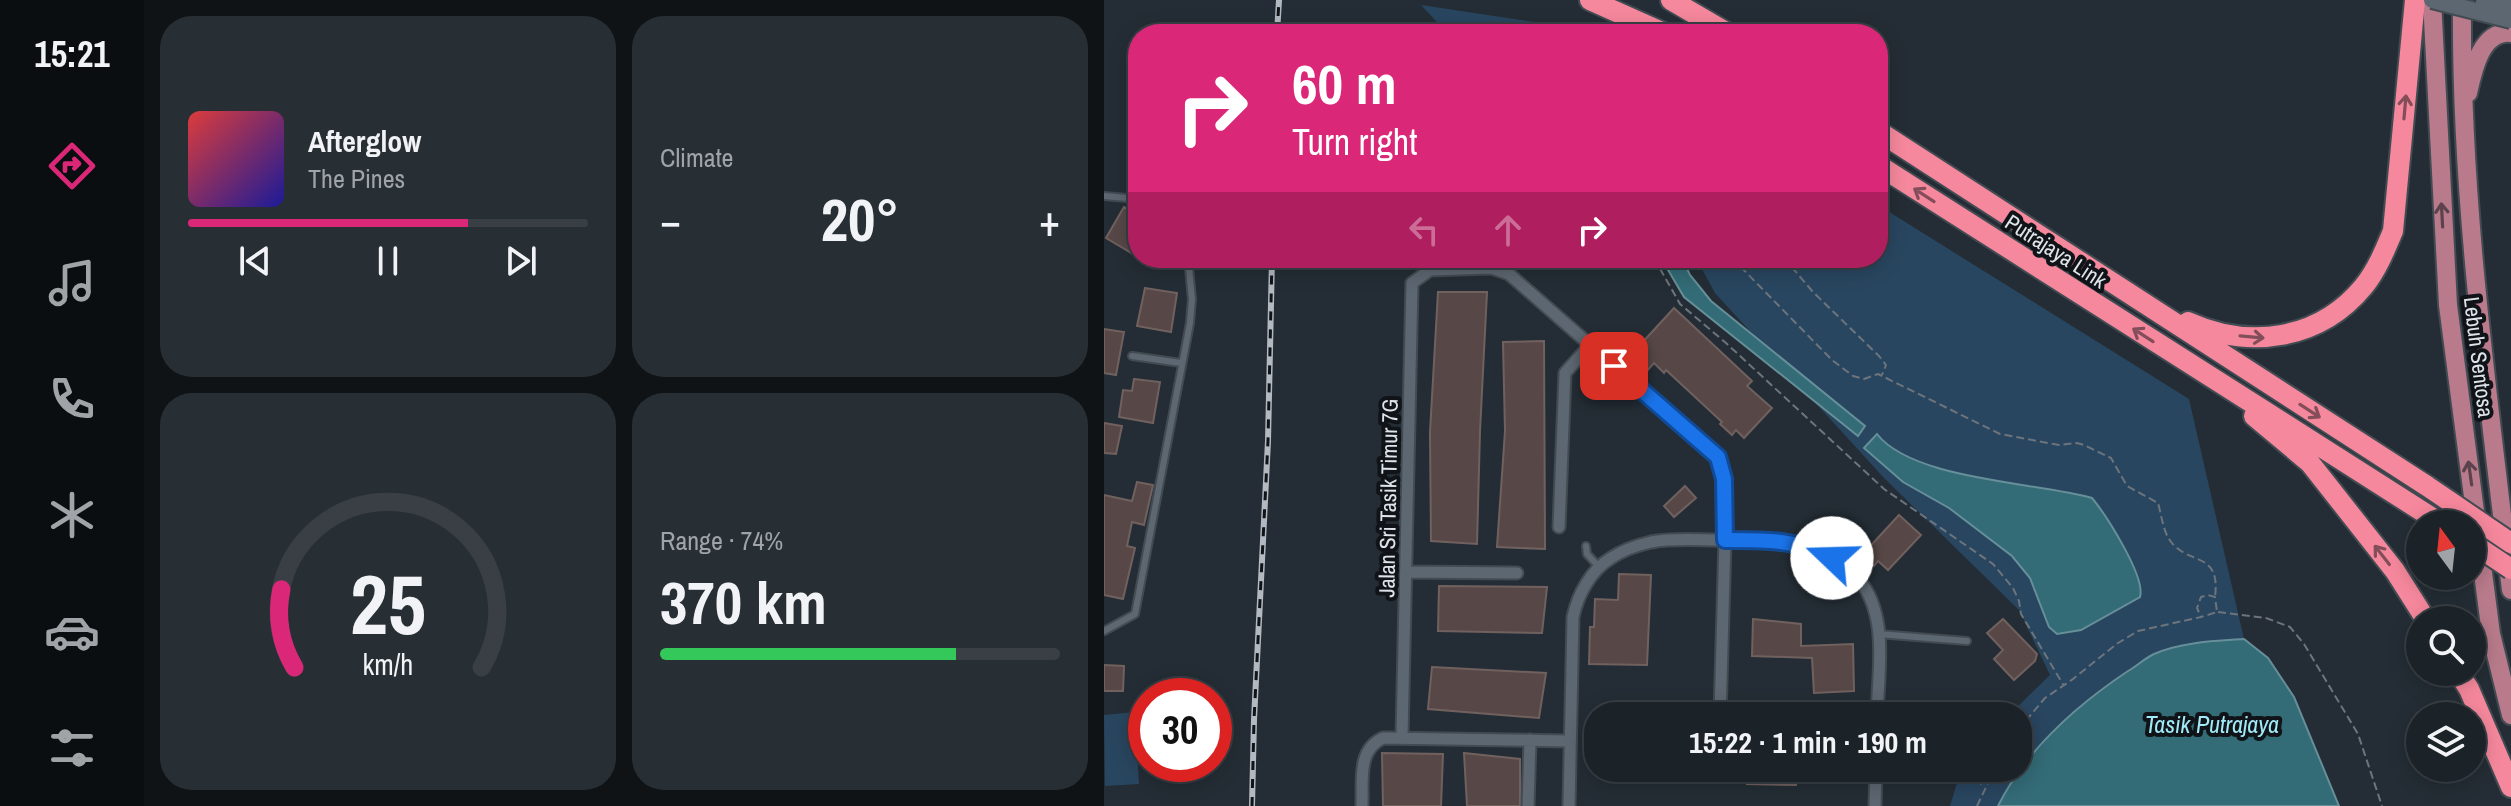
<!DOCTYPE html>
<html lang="en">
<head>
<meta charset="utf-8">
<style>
  body { margin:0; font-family:"Archivo Narrow",sans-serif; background:#282f34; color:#f1f3f6; height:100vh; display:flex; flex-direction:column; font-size:30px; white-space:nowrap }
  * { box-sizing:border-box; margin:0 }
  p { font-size:26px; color:#a0a4a8 }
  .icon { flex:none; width:44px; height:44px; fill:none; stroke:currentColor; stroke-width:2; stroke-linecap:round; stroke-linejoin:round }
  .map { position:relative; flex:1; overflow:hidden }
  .details { display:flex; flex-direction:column; gap:16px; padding:16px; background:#0f1316; width:960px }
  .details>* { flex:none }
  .banner { position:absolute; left:24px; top:24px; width:760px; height:244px; border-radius:32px; box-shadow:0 4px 20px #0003,0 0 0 2px #393f45; background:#db2777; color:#fff; overflow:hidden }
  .needle { width:52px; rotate:345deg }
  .tools { position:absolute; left:1302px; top:510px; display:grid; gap:16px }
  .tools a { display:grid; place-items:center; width:80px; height:80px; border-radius:50%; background:#1b2228; box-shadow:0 4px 20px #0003,0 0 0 2px #393f45; font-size:40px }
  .speed { position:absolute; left:24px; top:678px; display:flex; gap:16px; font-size:40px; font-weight:700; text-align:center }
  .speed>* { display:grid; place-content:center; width:104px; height:104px; border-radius:50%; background:#1b2228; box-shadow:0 4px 20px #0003,0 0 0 2px #393f45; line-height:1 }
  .speed .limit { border:12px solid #d22; background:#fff; color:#111 }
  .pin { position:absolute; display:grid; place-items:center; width:68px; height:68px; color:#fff; margin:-34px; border-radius:16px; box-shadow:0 4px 12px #0006 }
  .me { position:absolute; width:88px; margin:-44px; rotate:291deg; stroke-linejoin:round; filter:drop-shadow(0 0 6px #0008) }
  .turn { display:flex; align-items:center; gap:28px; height:168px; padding:0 32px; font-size:36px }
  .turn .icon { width:104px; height:104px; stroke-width:2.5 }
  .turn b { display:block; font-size:56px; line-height:68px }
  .lanes { display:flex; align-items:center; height:76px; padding:0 32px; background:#0003; justify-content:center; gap:40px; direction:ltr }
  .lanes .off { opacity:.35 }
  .big { font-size:60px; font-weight:700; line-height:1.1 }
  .details .widget { flex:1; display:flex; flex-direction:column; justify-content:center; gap:12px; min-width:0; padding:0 28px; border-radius:32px; background:#282f34 }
  .details .dial { align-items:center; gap:0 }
  .dial svg { height:208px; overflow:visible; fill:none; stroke:#393f45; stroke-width:7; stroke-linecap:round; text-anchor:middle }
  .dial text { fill:#f1f3f6; stroke:none }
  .song { display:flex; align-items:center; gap:24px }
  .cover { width:96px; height:96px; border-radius:12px; background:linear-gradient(135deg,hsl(0 70% 55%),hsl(240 70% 35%)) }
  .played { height:8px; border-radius:4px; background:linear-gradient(90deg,#db2777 70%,#393f45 70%) }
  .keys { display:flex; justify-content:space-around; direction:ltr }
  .heat { display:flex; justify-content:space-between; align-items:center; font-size:44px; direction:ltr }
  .charge { height:12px; border-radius:6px; background:linear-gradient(90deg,#34c759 74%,#393f45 0) }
  .details .tiles { flex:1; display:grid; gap:16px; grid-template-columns:repeat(2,1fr) }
  .trip { position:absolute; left:480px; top:702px; width:448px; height:80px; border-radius:32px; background:#1b2228; box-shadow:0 4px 20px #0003,0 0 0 2px #393f45; font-weight:700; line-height:80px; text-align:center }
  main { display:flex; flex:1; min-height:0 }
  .menu { display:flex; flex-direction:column; width:144px; justify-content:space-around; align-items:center; background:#0b0e10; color:#a0a4a8 }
  .menu .icon { width:56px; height:56px }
  .menu .on { color:#db2777 }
  .menu b { font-size:36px; color:#f1f3f6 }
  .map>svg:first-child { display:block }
  .green { fill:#294660 }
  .water { fill:#336b76; stroke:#668f99; stroke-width:2 }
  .building { fill:#574847; stroke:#70615f; stroke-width:2 }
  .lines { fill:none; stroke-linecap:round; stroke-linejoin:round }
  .lane-casing { stroke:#434b52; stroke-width:10 }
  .street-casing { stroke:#434b52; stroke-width:15 }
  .primary-casing { stroke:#434b52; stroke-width:22 }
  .highway-casing { stroke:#434b52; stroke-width:24 }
  .path { stroke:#6d747c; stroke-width:2; stroke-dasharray:8 4; stroke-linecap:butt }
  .lane { stroke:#5d6771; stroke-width:6 }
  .street { stroke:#5d6771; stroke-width:11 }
  .primary { stroke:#b97b8b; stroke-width:18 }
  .highway { stroke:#f6889d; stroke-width:20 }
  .rail-casing { stroke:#b3b9c0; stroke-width:6 }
  .rail { stroke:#101418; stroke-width:3; stroke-dasharray:9; stroke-linecap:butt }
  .secondary-bridge-casing { stroke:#434b52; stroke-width:20; stroke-linecap:butt }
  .highway-bridge-casing { stroke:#434b52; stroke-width:24; stroke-linecap:butt }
  .secondary-bridge { stroke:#5d6771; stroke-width:16 }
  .highway-bridge { stroke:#f6889d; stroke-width:20 }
  .oneway { stroke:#834e5a }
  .oneway2 { stroke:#5c424c }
  .route-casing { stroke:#114b97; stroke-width:20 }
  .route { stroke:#1a73e8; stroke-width:14 }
  .labels { text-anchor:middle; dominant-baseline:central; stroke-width:8; stroke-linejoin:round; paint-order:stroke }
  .street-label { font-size:22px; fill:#dee4ea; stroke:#101418 }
  .water-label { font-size:24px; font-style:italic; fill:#a3eaf8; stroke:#101418 }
</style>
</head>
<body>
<main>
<nav class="menu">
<b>15:21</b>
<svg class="icon on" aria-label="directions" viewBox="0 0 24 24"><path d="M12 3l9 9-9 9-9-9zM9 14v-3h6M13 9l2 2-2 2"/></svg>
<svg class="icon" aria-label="music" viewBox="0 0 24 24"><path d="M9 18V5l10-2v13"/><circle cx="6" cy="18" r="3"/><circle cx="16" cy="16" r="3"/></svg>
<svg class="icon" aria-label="phone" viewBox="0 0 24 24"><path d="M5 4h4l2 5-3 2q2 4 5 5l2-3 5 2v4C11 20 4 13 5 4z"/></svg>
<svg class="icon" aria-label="climate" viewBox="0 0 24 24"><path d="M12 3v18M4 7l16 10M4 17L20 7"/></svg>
<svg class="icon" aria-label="car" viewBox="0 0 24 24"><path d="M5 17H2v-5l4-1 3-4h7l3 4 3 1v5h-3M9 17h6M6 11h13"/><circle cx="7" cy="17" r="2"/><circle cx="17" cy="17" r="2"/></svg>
<svg class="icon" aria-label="filters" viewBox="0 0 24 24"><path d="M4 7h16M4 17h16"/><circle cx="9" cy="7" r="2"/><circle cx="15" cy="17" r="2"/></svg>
</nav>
<section class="details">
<div class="tiles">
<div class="widget">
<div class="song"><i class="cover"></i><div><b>Afterglow</b><p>The Pines</p></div></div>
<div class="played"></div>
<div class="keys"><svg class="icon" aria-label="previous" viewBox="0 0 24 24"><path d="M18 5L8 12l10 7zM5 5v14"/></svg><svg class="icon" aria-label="pause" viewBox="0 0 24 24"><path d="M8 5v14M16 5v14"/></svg><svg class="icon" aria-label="next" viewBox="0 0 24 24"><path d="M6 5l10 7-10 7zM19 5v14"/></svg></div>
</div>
<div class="widget"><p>Climate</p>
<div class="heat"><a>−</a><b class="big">20°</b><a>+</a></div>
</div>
<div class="widget dial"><svg viewBox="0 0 100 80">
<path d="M14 69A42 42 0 1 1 86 69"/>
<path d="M14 69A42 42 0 0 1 9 39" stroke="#db2777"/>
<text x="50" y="56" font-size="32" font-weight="700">25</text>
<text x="50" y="72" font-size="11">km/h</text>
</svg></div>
<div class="widget"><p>Range · 74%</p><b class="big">370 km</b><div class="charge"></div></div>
</div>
</section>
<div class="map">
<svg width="1407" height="806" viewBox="0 0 1407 806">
  <rect width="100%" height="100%" fill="#242d35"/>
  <path class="green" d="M317,5L430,22L456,34H344Z
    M774,205L1085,399L1140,639L1100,642L1050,654L998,688L949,730L894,806H846L852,786L862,768H914V716H904L946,675L915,610L781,479L611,293L592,258H774Z
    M31,712L35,784L1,786L0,715Z"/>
  <path class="water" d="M557,258H578L586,275L607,301L761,426L754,436L580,297Z
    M773,434C809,480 932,482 988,498C1002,515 1042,577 1036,597L977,630L953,634L945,627L926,578L908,556L845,508L799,482L760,448Z
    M1140,639L1164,658L1190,697L1235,806H894C922,750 973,705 1024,671C1033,666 1041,658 1050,654C1077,642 1111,641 1140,639Z"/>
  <path class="building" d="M20,207L34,216V257L2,238Z
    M41,288L73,293L67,332L33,326Z
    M334,292H383L376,431L373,544L327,541L326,432Z
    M570,308L648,381L643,386L668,408L640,438L632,430L628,435L616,424L618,422L562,370L560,373L550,363L542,372L525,357Z
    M0,329L20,332L12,375L0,373Z
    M440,341L441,549L393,547L401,431L399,342Z
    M30,379L56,382L49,423L15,417L19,390L28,391Z
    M0,423L18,426L12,454L0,453Z
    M33,482L49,485L40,525L28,522L23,546L31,548L19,599L0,595V495L28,501Z
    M581,486L592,498L570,517L560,506Z
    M795,515L817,535L784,570L774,561L770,566L758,555Z
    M515,574L547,575L543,665L485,664L486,627H490L491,599L514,600Z
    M335,586L443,587L438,633L334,631Z
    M649,619L697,624V646L749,644L750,691L710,693L708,658L648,656Z
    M899,619L933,654L931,661L910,680L890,659L899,650L883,633Z
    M0,665L20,666L19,691H0Z
    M328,667L442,673L435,718L324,709Z
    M278,753L339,754L337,806H279Z
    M360,753L416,759V806H363Z
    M642,768H693L692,785L643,784Z"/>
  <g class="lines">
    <defs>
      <path id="lane" d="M0,196L34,199
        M28,356L77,363
        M482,546L483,554L495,567
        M0,631L31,614L86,323L88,299L84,258
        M774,634L863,641"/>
      <path id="street" d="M455,527L461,373L486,345
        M303,572L413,573
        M298,736L308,283L326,270L387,268L405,274L614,457L620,479L621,540L616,716
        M258,806C259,780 253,750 279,738L465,741
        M424,806L426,740
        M465,806L469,617C474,594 487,570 507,558C519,550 534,545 547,542C569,538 592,540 614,540C642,540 672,537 699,545C721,551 745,565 759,585C784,621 774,675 773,716
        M771,806L772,768"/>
      <path id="primary" d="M1328,0L1344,305L1387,634L1407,715
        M1358,0C1356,198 1384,394 1407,590
        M1364,93C1369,70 1377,30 1407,33"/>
      <path id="highway" d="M486,0L562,34
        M567,0L625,34
        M774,131L1323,486
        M774,165L1338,524
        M1084,322C1146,350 1216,340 1260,286C1273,270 1281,250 1289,231L1311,0
        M1150,416L1206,463L1291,571L1322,620
        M1354,672L1365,689L1407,787"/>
    </defs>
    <use href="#lane" class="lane-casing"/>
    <use href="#street" class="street-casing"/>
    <use href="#primary" class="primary-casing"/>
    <use href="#highway" class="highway-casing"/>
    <path class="path" d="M550,258L576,304L622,343L780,489L889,564L909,588L915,601L917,614L960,686
      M628,258L728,360L749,376L760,379L774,374L896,434L955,445L973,443L980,445L1007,458L1023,486L1054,503C1057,513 1059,530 1065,539C1083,567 1117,549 1111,597
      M680,258L709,292L775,356L782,365L778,375
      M1114,612L1162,618L1186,627L1200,644L1254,734L1278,806
      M914,730L941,698L969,679L1014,643L1034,631L1097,617L1113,612L1111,597L1104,595L1097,597L1093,608L1097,617
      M870,768L871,780L881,786
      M880,768L885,778
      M873,806L886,779L898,774L902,768"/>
    <use href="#lane" class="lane"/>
    <use href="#street" class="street"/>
    <use href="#primary" class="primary"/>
    <use href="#highway" class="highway"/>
    <defs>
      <path id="rail" d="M173,34L175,0
        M148,806L150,720L164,441L168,258"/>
    </defs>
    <use href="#rail" class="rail-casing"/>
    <use href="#rail" class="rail"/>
    <defs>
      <path id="secondary-bridge" d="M1328,0L1407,20
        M1380,0L1407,7"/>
      <path id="highway-bridge" d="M1323,486L1407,543
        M1368,543L1407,569"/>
    </defs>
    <use href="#secondary-bridge" class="secondary-bridge-casing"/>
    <use href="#highway-bridge" class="highway-bridge-casing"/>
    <use href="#secondary-bridge" class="secondary-bridge"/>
    <use href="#highway-bridge" class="highway-bridge"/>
  </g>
  <defs><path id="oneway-shaft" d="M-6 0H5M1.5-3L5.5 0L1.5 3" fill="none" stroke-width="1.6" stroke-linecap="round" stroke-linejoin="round" transform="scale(2)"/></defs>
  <g class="oneway">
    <use href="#oneway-shaft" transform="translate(1301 107) rotate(-85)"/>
    <use href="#oneway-shaft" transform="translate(820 195) rotate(-147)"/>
    <use href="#oneway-shaft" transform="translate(1039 335) rotate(-147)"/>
    <use href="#oneway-shaft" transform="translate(1148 337) rotate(5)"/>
    <use href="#oneway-shaft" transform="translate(1206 411) rotate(33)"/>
    <use href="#oneway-shaft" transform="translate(1278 555) rotate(-128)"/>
  </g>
  <g class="oneway2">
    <use href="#oneway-shaft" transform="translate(1338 215) rotate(-93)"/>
    <use href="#oneway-shaft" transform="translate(1366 473) rotate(-98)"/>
  </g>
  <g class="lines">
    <defs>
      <path id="route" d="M510,366L614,457L620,479L621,540C660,540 693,539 728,558"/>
    </defs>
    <use href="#route" class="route-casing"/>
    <use href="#route" class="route"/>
  </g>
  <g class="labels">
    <g class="street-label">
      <text transform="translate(952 251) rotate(33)">Putrajaya Link</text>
      <text transform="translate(1375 357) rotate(83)">Lebuh Sentosa</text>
      <text transform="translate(284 498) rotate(-89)">Jalan Sri Tasik Timur 7G</text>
    </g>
    <g class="water-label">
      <text x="1108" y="724">Tasik Putrajaya</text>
    </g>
  </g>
</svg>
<div class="tools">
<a><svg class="needle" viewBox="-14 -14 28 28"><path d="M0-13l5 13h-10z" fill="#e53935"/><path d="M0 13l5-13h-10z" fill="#a0a4a8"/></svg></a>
<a><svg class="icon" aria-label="search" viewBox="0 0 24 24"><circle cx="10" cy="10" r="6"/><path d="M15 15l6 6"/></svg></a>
<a><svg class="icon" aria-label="layers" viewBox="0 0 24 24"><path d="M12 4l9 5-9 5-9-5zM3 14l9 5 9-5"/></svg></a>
</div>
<div class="speed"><div class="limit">30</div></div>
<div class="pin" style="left:510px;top:366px;background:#d93025"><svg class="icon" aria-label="arrive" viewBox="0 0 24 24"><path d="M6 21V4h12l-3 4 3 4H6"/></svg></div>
<svg class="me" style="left:728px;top:558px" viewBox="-20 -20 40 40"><circle r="19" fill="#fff"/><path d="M0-13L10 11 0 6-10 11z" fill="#1a73e8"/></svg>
<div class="trip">15:22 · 1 min · 190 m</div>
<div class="banner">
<div class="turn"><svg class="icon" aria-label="right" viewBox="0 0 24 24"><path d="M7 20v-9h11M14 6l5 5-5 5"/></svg><div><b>60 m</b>Turn right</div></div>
<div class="lanes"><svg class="icon off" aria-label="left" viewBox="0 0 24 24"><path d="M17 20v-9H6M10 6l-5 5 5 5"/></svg><svg class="icon off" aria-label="ahead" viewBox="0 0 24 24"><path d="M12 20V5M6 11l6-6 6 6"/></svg><svg class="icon" aria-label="right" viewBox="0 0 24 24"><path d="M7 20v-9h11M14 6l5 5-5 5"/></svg></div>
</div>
</div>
</main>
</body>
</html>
